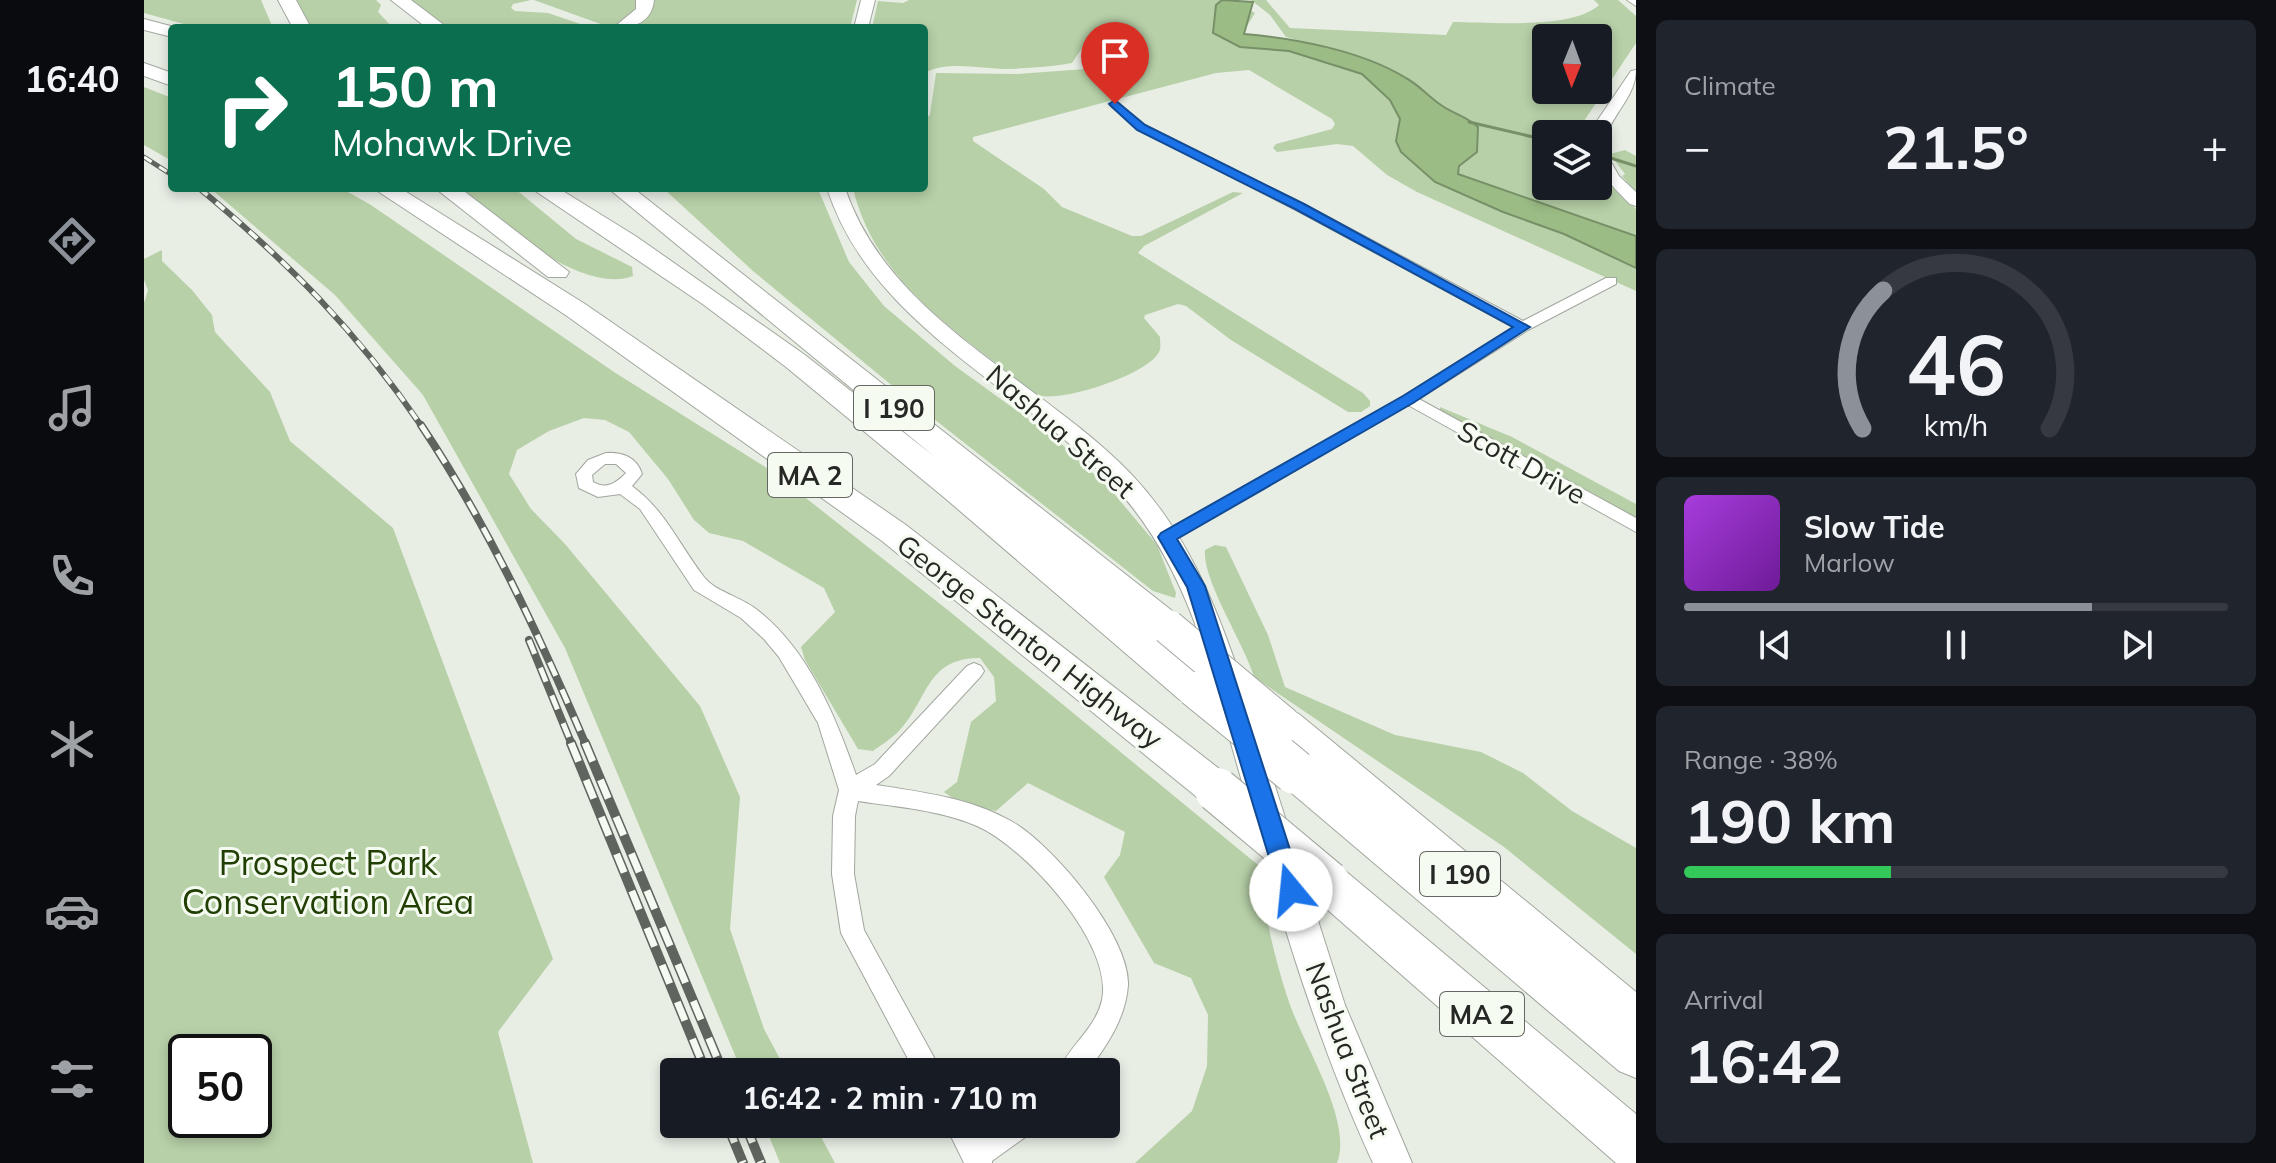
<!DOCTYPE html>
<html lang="en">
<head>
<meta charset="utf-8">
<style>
  body { margin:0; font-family:Mulish,sans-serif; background:#20242c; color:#f1f3f6; height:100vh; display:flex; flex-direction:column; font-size:30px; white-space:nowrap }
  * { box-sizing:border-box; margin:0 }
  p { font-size:26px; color:#9ea1a6 }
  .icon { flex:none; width:44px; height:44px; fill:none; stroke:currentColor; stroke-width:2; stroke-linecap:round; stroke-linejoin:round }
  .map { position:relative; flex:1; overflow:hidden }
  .panel { display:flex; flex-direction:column; gap:20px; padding:20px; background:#0d0f14; width:640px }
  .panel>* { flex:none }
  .guide { position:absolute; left:24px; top:24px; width:760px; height:168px; border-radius:8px; box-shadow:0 4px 12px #0003; background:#0b6e4f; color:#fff; overflow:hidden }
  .needle { width:52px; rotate:181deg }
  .controls { position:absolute; left:1388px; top:24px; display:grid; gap:16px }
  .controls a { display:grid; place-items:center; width:80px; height:80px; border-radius:8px; background:#171b24; box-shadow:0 4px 12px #0003; font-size:40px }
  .speed { position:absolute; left:24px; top:1034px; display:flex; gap:16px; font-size:40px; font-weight:700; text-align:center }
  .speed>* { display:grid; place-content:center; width:104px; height:104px; border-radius:50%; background:#171b24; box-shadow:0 4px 12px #0003; line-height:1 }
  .speed .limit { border:4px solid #111; border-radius:12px; background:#fff; color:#111 }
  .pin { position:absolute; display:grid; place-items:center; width:68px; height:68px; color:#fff; margin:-82px -34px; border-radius:50% 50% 50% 0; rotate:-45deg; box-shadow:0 0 8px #0007 }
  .pin .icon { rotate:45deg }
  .me { position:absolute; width:88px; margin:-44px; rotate:343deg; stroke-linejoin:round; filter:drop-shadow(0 0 6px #0008) }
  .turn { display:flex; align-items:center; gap:28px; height:168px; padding:0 32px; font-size:36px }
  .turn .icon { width:104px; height:104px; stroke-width:2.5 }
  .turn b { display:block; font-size:56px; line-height:68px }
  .big { font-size:60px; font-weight:700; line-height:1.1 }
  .panel .card { flex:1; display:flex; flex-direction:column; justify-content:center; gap:12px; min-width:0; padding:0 28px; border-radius:12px; background:#20242c }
  .panel .dial { align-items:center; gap:0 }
  .dial svg { height:208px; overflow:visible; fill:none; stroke:#363941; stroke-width:7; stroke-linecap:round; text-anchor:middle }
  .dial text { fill:#f1f3f6; stroke:none }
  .song { display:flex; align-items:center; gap:24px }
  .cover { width:96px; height:96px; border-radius:12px; background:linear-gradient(135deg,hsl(280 70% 55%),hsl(280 70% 35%)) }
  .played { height:8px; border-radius:4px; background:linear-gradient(90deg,#8c9099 75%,#363941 75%) }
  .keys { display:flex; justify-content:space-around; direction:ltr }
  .heat { display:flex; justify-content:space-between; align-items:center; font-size:44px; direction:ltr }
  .charge { height:12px; border-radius:6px; background:linear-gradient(90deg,#34c759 38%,#363941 0) }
  .trip { position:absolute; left:516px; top:1058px; width:460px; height:80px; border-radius:8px; background:#171b24; box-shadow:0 4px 12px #0003; font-weight:700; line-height:80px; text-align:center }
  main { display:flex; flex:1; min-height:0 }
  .menu { display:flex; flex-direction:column; width:144px; justify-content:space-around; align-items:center; background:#090b0e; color:#9ea1a6 }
  .menu .icon { width:56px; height:56px }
  .menu .selected { color:#8c9099 }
  .menu b { font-size:36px; color:#f1f3f6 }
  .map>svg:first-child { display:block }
  .green { fill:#b7d0a8; fill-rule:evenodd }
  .water { fill:#9bbc85; stroke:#789068; stroke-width:2 }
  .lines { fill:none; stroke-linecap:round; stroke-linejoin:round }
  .stream { stroke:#789068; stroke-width:3 }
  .minor-casing { stroke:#a1a79e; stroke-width:2 }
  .tertiary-casing { stroke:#a1a79e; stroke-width:2 }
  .secondary-casing { stroke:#a1a79e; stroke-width:2 }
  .motorway-casing { stroke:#a1a79e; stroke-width:2 }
  .minor { fill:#fff; fill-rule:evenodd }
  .tertiary { fill:#fff; fill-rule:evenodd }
  .secondary { fill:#fff; fill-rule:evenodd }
  .motorway { fill:#fff; fill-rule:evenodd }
  .rail-far3-casing { stroke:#60645f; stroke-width:5 }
  .rail-far2-casing { stroke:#60645f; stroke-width:6 }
  .rail-far1-casing { stroke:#60645f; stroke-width:8 }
  .rail-casing { stroke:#60645f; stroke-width:10 }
  .rail-far3 { stroke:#f5fbf1; stroke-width:3; stroke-dasharray:9; stroke-linecap:butt }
  .rail-far2 { stroke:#f5fbf1; stroke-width:4; stroke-dasharray:11; stroke-linecap:butt }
  .rail-far1 { stroke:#f5fbf1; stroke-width:5; stroke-dasharray:15; stroke-linecap:butt }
  .rail { stroke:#f5fbf1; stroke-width:7; stroke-dasharray:20; stroke-linecap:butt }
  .motorway-bridge-far1-casing { stroke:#a1a79e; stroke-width:36; stroke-linecap:butt }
  .motorway-bridge-casing { stroke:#a1a79e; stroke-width:46; stroke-linecap:butt }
  .motorway-bridge-far1 { stroke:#fff; stroke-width:34 }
  .motorway-bridge { stroke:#fff; stroke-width:44 }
  .route { fill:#1a73e8; stroke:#114b97; stroke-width:2 }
  .labels { text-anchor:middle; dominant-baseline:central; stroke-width:6; stroke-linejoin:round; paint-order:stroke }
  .shield { fill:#f5fbf1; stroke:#646762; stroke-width:2 }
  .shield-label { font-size:26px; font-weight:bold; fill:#262825 }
  .street-label { font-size:28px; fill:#262825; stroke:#f5fbf1 }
  .near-park-label { font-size:34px; fill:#213f02; stroke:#f5fbf1 }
</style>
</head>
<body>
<main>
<nav class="menu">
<b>16:40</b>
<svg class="icon selected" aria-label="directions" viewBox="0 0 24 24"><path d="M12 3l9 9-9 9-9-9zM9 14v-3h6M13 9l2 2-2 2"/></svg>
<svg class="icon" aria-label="music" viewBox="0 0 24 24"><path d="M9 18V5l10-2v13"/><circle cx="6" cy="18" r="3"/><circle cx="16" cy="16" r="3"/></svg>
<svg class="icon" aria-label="phone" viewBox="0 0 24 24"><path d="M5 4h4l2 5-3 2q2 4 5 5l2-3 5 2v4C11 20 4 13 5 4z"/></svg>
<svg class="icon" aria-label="climate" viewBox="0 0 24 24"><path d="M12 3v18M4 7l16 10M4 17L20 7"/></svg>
<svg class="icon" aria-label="car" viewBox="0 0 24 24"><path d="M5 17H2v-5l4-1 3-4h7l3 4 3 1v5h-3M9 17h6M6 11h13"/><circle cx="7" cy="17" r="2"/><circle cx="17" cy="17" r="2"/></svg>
<svg class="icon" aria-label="filters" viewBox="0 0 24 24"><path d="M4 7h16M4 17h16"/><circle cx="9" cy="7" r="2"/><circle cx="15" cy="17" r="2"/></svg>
</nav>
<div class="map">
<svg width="1492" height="1163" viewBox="0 0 1492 1163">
  <rect width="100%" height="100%" fill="#e8eee4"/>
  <path class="green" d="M0,0H117L129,28H54L0,13Z
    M151,0H232L237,5L234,12L249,28H165Z
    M262,0H387L369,4L367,8L371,11L404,13L448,28H305Z
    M390,0H491L492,10L477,24L462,26Z
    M506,0H713L706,28H484L495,21Z
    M765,0H1087L1111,13L1101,29V36L1126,49L1145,51L1218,74L1246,100L1256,119L1252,141L1291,181L1359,212L1420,234L1492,268V291L1273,192L1243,175L1209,146L1193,144L1133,152L1129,148L1132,144L1188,129L1191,124L1188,119L1105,70L1072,73L829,137V141L900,189L918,207L988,236H997L1089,192L1099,193L1000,246L994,253L1219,393L1226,401V406L1217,412H1204L1087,340L1042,306L1034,304L1001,315L1000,318L1016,337C1016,344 1018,349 1013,355C998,376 917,403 893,395C821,337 731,284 709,188H780V123L786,114L792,73L873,74L955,68L972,63L977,49L956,43L938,48L928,63C907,67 885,68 864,69C837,69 804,60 780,73V28H728L734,1L759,3Z
    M1107,0H1122L1146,28L1302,35L1309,22C1345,22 1428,30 1455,5L1450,0H1474L1492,16V43L1436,127L1428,131L1430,134H1402V186H1454V172L1492,209V236L1314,174L1327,120L1300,108L1263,78L1226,61L1142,37L1126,15ZM1402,38H1454V90H1402Z
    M0,87L28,98V161L0,145Z
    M1481,150L1492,156V193L1478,176L1481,174L1466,154Z
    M66,188H197L227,205L470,372L629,472L805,611L1114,865C1120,910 1129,953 1143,996C1156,1040 1210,1120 1193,1163H991L1048,1111L1063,1066L1064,1015L1047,978L1010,963L960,877L976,855L981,832L884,783L852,811L820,806L800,792L813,782L827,722L852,701L850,677L836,658C781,658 785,700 754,732C747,739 737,745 729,751L714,749L661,660L657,647L691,612L680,588L599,541L565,533L550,520L524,479L485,432L461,420L440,418L405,431L373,450L365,474L387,509L421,544L556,706L596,797L586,929L620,1029L643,1072H598L421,648L279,395L191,295Z
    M310,188H370L432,239L488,267L489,276C436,296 351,218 310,188Z
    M519,188L674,189L705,262L740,306L811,366L912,439L967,490L1013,545L1032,593L1031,598L1009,591L762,397L609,271Z
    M18,250V261L48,290L68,315L71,332L126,392L146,441L249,528L409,959L354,1032L389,1163H0V303L4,290L0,280V259ZM42,1052H110V1120H42Z
    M1296,407L1368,437L1492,504V520L1296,410Z
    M1071,545L1082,547L1124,635L1141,687L1251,735L1337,752L1379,773L1428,811L1492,848V954L1360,847L1110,677C1100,643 1058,580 1061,550Z
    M620,1124H670L691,1163H636Z"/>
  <path class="water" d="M1078,0L1109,2L1100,34C1151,38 1218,51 1262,78C1275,85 1285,97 1297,105C1309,114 1323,116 1334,127L1333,152L1315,166L1314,174L1492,236V268L1420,234L1359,212L1291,182L1257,152L1252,141L1256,119L1246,100L1218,74L1145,51L1096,47L1069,33L1072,5Z"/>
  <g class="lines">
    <path class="stream" d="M1325,122L1402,140
      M1454,154L1492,166"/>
    <defs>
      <path id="minor" d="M971,101L1001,125L1160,204L1379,321L1462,278H1472V284L1384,330L1275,399L1492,518V532L1264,405L1029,541H1017L1014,537L1017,533L1259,396L1369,327L1152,210L993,129L967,106L966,104Z
        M462,453C478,452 493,457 498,474L488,486C522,511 535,545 560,577C572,592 597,597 612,609C664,649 691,715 712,775L731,764L823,666L830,663L837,666L840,671L837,676L745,776L732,785C778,792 826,798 867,821C908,844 986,936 984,985C982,1018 962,1047 943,1072H914C925,1046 952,1028 958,1000C970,944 881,847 833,826C796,810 754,807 714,801L711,816L710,874L720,930L798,1072H771L697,933L688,874L689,816L695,790L674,723L635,657L620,639L597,618L550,590L496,509L476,494L454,497L435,488L432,474L444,460ZM461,464H472L482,473C472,483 463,490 449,482L448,475Z
        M801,1124H828L836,1137L855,1124H891L887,1133L848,1161V1163H820Z"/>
      <path id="tertiary" d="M1483,0H1492V6Z
        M1492,70C1492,96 1468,114 1461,139L1454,143V134H1448L1451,124L1487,71Z
        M1454,146L1459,148L1475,176L1492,192V206L1486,204C1468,186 1454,174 1454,146Z"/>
      <path id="secondary" d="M717,0H731L724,28H710Z
        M683,188H701C745,320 896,379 988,475C1042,532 1071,603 1096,676L1092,684L1082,687L1072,684C1062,664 1057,642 1050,621C1031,571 1007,525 970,486C877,386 727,326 683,188Z
        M1099,721L1109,724L1114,733L1201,1005L1268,1163H1229C1165,1025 1126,879 1084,733L1089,724Z"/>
      <path id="motorway" d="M134,0H152L167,28H149Z
        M247,0H267L304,28H283Z
        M492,0H510C508,23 489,28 469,28L492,9Z
        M0,19L34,28H28V37L0,30Z
        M0,63L28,73V86L0,76Z
        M229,188H256L441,304L762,525L1087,778L1093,790L1087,802L1073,808L1059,802L738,541L423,316Z
        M291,188H316L425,272L422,277H404Z
        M387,188H414L493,237L661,355L791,457L464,188H489L1036,617L1042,627L1036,637L1024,641L1012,637L929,569L1062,678L1068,689L1062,700L1049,704L1036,700L802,499L642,367L560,305Z
        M1141,709L1155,714L1492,992V1078L1475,1071L1137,784L1131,772L1137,760L1150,755L1127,736L1122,725L1127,714Z
        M1184,863L1199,869L1492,1114V1163H1472L1169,897L1163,883L1169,869Z"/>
    </defs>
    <use href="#minor" class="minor-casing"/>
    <use href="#tertiary" class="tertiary-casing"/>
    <use href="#secondary" class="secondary-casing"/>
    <use href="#motorway" class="motorway-casing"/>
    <use href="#minor" class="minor"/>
    <use href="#tertiary" class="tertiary"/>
    <use href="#secondary" class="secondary"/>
    <use href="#motorway" class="motorway"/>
    <defs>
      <path id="rail-far3" d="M0,157L28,175"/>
      <path id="rail-far2" d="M55,188C145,263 212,330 278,427"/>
      <path id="rail-far1" d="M277,425C344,525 395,635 442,745
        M385,640L428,745"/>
      <path id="rail" d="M427,743L562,1072
        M441,743L579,1072
        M583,1124L599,1163
        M601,1124L617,1163"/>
    </defs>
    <use href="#rail-far3" class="rail-far3-casing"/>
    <use href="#rail-far2" class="rail-far2-casing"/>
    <use href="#rail-far1" class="rail-far1-casing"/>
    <use href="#rail" class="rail-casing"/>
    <use href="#rail-far3" class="rail-far3"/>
    <use href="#rail-far2" class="rail-far2"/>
    <use href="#rail-far1" class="rail-far1"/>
    <use href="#rail" class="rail"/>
    <defs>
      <path id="motorway-bridge-far1" d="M1024,627L1141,725
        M1049,689L1118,745"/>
      <path id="motorway-bridge" d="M1116,743L1151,772
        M1073,790L1184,883"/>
    </defs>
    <use href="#motorway-bridge-far1" class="motorway-bridge-far1-casing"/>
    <use href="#motorway-bridge" class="motorway-bridge-casing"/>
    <use href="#motorway-bridge-far1" class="motorway-bridge-far1"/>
    <use href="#motorway-bridge" class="motorway-bridge"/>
  </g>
  <path class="route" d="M971,100L1001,125L1160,204L1386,327L1269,403L1033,539L1061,586L1159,890L1155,898L1147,901L1139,898L1135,890L1043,587L1014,537L1017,533L1259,396L1369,327L1151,209L993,130L967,106L965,104Z"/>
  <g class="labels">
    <g class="shield">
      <rect x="710" y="386" width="80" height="44" rx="6"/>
      <rect x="624" y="453" width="84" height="44" rx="6"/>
      <rect x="1276" y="852" width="80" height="44" rx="6"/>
      <rect x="1296" y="992" width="84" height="44" rx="6"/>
    </g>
    <g class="shield-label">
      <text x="750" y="408">I 190</text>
      <text x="666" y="475">MA 2</text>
      <text x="1316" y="874">I 190</text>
      <text x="1338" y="1014">MA 2</text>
    </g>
    <g class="street-label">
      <text transform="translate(917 431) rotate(41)">Nashua Street</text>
      <text transform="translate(1378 462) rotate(29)">Scott Drive</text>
      <text transform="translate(886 641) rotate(38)">George Stanton Highway</text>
      <text transform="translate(1204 1050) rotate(69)">Nashua Street</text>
    </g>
    <g class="near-park-label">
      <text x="184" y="862">Prospect Park<tspan x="184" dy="39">Conservation Area</tspan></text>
    </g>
  </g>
</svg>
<div class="controls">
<a><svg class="needle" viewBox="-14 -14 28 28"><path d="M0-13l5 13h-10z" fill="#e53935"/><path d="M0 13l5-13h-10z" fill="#9ea1a6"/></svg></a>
<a><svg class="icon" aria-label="layers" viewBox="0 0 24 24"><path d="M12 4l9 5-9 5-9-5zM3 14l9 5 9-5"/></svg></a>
</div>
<div class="speed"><div class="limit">50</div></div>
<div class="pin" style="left:971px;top:104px;background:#d93025"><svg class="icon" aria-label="arrive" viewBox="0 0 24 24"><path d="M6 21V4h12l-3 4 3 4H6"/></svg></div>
<svg class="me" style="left:1147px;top:890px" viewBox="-20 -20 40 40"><circle r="19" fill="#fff"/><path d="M0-13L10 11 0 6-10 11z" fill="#1a73e8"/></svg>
<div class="trip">16:42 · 2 min · 710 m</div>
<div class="guide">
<div class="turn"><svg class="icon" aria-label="right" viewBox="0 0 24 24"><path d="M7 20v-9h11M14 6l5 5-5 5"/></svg><div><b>150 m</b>Mohawk Drive</div></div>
</div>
</div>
<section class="panel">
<div class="card"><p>Climate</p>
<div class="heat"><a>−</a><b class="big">21.5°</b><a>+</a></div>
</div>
<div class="card dial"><svg viewBox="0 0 100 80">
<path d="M14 69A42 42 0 1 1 86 69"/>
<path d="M14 69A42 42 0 0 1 22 16" stroke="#8c9099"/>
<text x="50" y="56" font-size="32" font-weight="700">46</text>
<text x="50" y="72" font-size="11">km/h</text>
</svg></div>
<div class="card">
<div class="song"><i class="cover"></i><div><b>Slow Tide</b><p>Marlow</p></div></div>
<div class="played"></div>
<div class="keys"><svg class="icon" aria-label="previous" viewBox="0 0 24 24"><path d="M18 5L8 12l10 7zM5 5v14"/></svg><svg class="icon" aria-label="pause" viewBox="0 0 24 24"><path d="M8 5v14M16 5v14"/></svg><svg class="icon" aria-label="next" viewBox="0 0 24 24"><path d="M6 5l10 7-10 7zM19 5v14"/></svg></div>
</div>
<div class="card"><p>Range · 38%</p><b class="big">190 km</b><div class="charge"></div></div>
<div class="card"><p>Arrival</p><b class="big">16:42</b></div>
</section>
</main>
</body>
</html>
